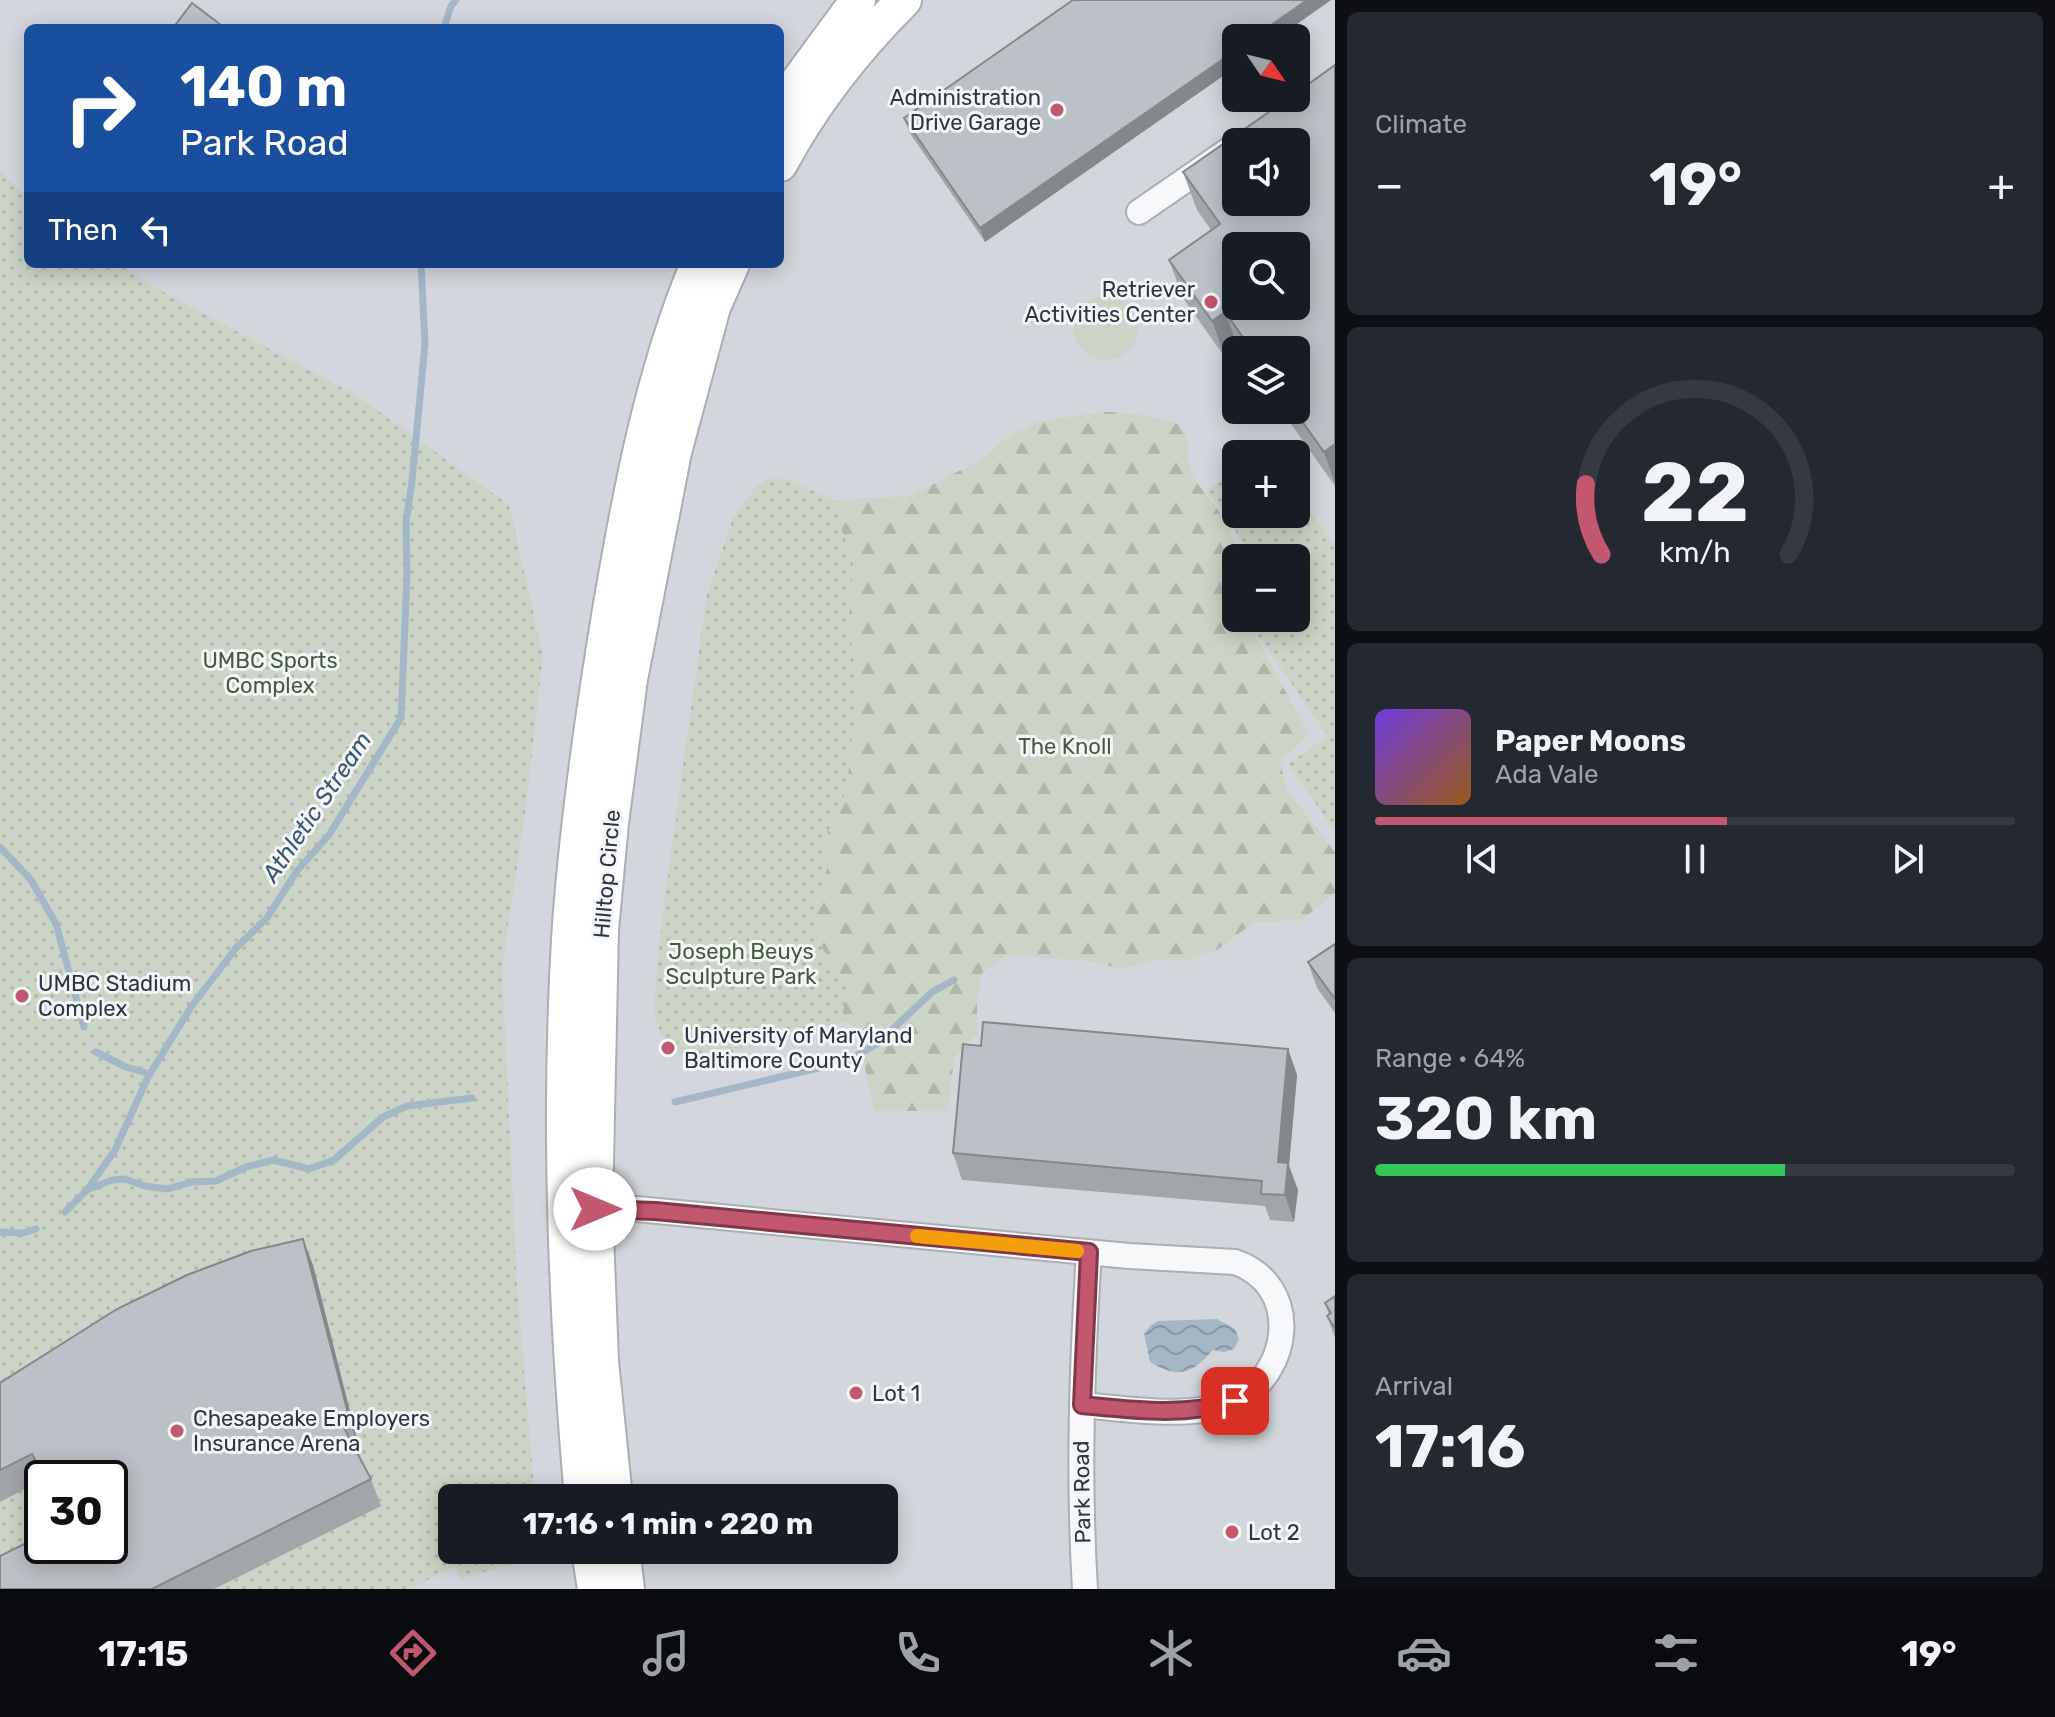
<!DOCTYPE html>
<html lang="en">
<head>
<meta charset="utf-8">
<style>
  body { margin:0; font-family:Rubik,sans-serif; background:#242831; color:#f1f3f6; height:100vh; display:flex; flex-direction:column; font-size:30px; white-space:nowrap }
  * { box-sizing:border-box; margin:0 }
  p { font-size:26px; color:#9ea1a6 }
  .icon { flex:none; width:44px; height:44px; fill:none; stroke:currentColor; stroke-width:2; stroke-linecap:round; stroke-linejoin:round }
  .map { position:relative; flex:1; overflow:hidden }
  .drawer { display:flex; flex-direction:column; gap:12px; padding:12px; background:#0d0f14; width:720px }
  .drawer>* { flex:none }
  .guide { position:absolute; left:24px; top:24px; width:760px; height:244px; border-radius:12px; box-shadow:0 4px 20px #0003; background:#1a4fa0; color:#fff; overflow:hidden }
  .needle { width:52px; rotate:125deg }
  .buttons { position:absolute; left:1222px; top:24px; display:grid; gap:16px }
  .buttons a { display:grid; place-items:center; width:88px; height:88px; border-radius:12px; background:#171b24; box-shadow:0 4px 20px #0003; font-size:40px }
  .speed { position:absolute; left:24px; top:1460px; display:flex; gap:16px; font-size:40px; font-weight:700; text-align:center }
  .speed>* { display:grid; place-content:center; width:104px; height:104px; border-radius:50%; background:#171b24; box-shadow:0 4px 20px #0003; line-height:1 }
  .speed .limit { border:4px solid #111; border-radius:12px; background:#fff; color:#111 }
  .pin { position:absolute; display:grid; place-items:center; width:68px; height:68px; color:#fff; margin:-34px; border-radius:16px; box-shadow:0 4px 12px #0006 }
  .me { position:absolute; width:88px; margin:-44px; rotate:90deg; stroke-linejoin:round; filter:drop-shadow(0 0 6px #0008) }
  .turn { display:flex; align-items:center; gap:28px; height:168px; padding:0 24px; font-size:36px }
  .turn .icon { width:104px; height:104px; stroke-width:2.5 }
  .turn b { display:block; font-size:56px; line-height:68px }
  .then { display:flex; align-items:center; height:76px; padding:0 24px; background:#0003; gap:16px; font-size:30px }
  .big { font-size:60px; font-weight:700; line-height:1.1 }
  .drawer .tile { flex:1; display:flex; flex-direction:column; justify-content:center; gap:12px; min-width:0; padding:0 28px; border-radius:12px; background:#242831 }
  .drawer .dial { align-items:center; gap:0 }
  .dial svg { height:208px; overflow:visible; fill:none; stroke:#363941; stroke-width:7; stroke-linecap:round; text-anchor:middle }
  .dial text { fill:#f1f3f6; stroke:none }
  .song { display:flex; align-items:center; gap:24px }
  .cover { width:96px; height:96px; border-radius:12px; background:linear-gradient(135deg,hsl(260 70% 55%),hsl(30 70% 35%)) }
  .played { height:8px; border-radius:4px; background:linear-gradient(90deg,#c2576f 55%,#363941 55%) }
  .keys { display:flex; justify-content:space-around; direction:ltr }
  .heat { display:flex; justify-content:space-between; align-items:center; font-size:44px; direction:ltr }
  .charge { height:12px; border-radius:6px; background:linear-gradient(90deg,#34c759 64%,#363941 0) }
  .trip { position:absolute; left:438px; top:1484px; width:460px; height:80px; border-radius:12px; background:#171b24; box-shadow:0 4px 20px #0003; font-weight:700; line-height:80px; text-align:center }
  .tabs { display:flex; height:128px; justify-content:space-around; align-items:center; background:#090b0e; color:#9ea1a6 }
  .tabs .icon { width:56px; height:56px }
  .tabs .selected { color:#c2576f }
  .tabs b { font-size:36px; color:#f1f3f6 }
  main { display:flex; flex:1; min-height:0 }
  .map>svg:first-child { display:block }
  .built { fill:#d3d7dd; fill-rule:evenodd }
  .green { fill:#cbd4c6 }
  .forest { fill:url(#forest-firs) }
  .park { fill:url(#park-dots); fill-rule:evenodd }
  .water { fill:url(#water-waves) }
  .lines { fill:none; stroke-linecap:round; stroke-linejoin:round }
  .stream { stroke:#a3b7c7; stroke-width:7 }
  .street-casing { stroke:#aaaeb5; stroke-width:28 }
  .secondary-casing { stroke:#aaaeb5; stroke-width:38 }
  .street { stroke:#f7f8f9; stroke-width:24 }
  .secondary { stroke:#fff; stroke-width:34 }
  .wall { fill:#a2a6ab }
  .shaded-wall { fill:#84878b }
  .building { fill:#bcc1c7; stroke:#84878b; stroke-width:2; fill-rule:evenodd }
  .route-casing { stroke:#7e3948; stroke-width:20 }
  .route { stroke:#c2576f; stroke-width:14 }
  .slow { stroke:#f59e0b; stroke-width:14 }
  .poi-dot { fill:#c2576f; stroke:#f4f6f8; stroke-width:3 }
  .labels { text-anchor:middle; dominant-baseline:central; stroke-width:6; stroke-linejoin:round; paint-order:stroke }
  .poi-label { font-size:22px; fill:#2e3642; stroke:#f4f6f8; text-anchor:start }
  .park-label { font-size:22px; fill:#445c3c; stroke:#f4f6f8 }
  .street-label { font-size:22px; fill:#2e3642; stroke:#f4f6f8 }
  .water-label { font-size:24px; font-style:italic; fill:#3b5872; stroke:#f4f6f8 }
</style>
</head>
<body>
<main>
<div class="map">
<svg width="1335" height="1589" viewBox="0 0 1335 1589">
  <defs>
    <pattern id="forest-firs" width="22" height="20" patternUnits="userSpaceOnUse" patternTransform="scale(2)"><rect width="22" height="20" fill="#cbd4c6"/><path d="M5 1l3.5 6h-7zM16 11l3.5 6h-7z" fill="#afb7ab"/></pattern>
    <pattern id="park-dots" width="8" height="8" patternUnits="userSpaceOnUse" patternTransform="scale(2)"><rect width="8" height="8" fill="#cbd4c6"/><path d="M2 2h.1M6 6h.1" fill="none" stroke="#afb7ab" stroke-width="1.8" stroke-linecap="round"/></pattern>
    <pattern id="water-waves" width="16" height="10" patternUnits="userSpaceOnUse" patternTransform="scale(2)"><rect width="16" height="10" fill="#a3b7c7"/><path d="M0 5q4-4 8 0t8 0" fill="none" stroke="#8596a3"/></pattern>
  </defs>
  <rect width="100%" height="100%" fill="#e5e7eb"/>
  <path class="built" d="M0,0H1335V1589H0ZM28,28H780V264H28ZM1236,38H1296V98H1236ZM1236,142H1296V202H1236ZM1236,246H1296V306H1236ZM1236,350H1296V410H1236ZM1236,454H1296V514H1236ZM1236,558H1296V618H1236ZM42,1478H110V1546H42ZM452,1498H884V1550H452Z"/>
  <path class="green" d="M1074 328a32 32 0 1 1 64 0a32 32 0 1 1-64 0Z"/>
  <path class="forest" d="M1106,412C1121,412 1167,417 1179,425C1191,433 1186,457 1191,472C1198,488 1211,498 1220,513C1228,527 1235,543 1242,558H1236V618H1260L1252,629L1309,735L1280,761L1287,790L1335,852V893L1303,919L1253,923L1217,950L1185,961L1155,959L1121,969L1091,961L1006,955L982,973L977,1001V1034L954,1058L948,1111H874L857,1029L848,1022H841L847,991L821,946L813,913L827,868L825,838L846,791L857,697L849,614L853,562L839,523L835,500L909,496L981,460L1006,438L1040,421Z"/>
  <path class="park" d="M0,170L28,200V264H120L156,288L359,397L509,505L543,656L525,813L502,967L517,1286L535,1498H452V1550H539L540,1555L461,1579L455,1566L410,1589H0ZM42,1478H110V1546H42Z
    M1236,471V514H1296V490L1335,546V831L1288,764L1328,736L1254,630L1270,618H1296V558H1254L1207,490Z
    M767,479H786L835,500L839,523L853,562L849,614L857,697L846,791L825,838L827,868L813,913L821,946L847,991L841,1022L695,1063C668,1047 657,1037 654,1005L663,911L707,594L733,518L754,489Z"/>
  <path class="water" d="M1217,1319L1235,1329L1239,1339L1234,1349L1224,1352L1213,1350C1192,1373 1180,1380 1150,1362L1144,1334L1150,1326L1158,1321Z"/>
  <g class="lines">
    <path class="stream" d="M444,28L451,6L456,0
      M0,847L31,880L56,924L84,1027
      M96,1052L126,1067L150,1074
      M675,1102L848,1061L878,1043L932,992L954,980
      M89,1189L112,1180L125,1179L145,1186L167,1189L192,1182L216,1181L246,1167L273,1160L309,1169L334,1160L383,1117L407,1106L472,1098
      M65,1212L87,1190L115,1150L148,1077L191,1007L236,948L267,918L297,871L329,835L401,718L407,575L406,522L412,481L425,344L421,264
      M0,1232L23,1233L36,1229"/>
    <defs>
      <path id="street" d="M1139,212L1236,145
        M582,1209H637L1129,1256L1235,1262C1302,1285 1292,1374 1234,1401C1194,1420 1126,1409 1082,1405
        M1085,1589C1078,1476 1082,1364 1089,1252"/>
      <path id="secondary" d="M780,106L858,0
        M780,164C812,104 856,48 904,0
        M582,1498C566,1312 558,1127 569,940C576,829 592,719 610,610C630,493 652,374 698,264
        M615,1498L601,1361L595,1209L601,930L611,823L630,679L674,452L713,307L732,264
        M589,1550L595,1589
        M622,1550L627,1589"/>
    </defs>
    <use href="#street" class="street-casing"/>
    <use href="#secondary" class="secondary-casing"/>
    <use href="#street" class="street"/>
    <use href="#secondary" class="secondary"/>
  </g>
  <path class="wall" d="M1073,0H1331L1277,38H1236L985,242L909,132L904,118Z
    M1335,65V486L1281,410H1296V350H1236V352L1226,359L1183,298L1169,260L1211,230L1197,210L1183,172Z
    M1335,944V1013L1317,988L1308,962Z
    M1288,1049L1297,1075L1289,1166L1298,1190L1294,1222L1270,1220L1265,1206L962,1180L953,1153Z
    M313,1265L360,1451L356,1452L371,1479L381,1506L214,1589H0L110,1546V1478H42V1480L0,1502V1383Z
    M1335,1296V1338L1327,1316L1329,1315L1325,1303Z"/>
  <path class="shaded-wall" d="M1307,0H1331L1277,38H1253Z
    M1236,50V67L985,242L980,228Z
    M1225,312L1239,350H1236V352L1226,359L1212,321Z
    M1335,444V483L1324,452Z
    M1288,1049L1297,1075L1289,1166L1298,1190L1294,1222L1285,1195L1278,1162Z
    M303,1239L313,1265L360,1451L351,1425Z"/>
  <path class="building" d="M1073,0H1307L1253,38H1236V50L980,228L904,118Z
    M192,3L225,28H173Z
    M1335,65V444L1324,452L1294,410H1296V350H1252L1225,312L1212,321L1169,260L1220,224L1183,172L1289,98H1296V93ZM1236,142H1296V202H1236ZM1236,246H1296V306H1236Z
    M1335,944V999L1308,962Z
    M983,1022L1288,1049L1278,1162L1288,1163L1285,1195L1261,1194L1262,1181L953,1153L963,1044L981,1046Z
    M303,1239L351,1425L343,1426L371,1479L152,1589H0V1556L42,1535V1546H110V1478H45L32,1454L0,1470V1383L117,1309L187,1275L251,1251Z
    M1335,1296V1328L1327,1316L1331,1313L1325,1303Z"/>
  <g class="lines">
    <defs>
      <path id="route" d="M595,1209L655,1211L1089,1252L1082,1405C1133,1410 1186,1417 1235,1401"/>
    </defs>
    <use href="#route" class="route-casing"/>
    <use href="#route" class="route"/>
    <path class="slow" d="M917,1236L1077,1251"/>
  </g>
  <g class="poi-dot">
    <circle cx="1057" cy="110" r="8"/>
    <circle cx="1211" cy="302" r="8"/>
    <circle cx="22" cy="996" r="8"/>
    <circle cx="668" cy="1048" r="8"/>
    <circle cx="856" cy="1393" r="8"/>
    <circle cx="177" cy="1431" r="8"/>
    <circle cx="1232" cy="1532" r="8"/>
  </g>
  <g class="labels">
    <g class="poi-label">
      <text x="1041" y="97" text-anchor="end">Administration<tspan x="1041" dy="25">Drive Garage</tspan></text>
      <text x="1195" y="289" text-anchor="end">Retriever<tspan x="1195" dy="25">Activities Center</tspan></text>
      <text x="38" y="983">UMBC Stadium<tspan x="38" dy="25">Complex</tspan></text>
      <text x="684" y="1035">University of Maryland<tspan x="684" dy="25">Baltimore County</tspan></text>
      <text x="872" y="1393">Lot 1</text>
      <text x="193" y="1418">Chesapeake Employers<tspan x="193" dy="25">Insurance Arena</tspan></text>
      <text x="1248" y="1532">Lot 2</text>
    </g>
    <g class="park-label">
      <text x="270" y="660">UMBC Sports<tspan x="270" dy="25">Complex</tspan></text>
      <text x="1065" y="746">The Knoll</text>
      <text x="741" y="951">Joseph Beuys<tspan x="741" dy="25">Sculpture Park</tspan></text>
    </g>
    <g class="street-label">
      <text transform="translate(607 874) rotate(-85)">Hilltop Circle</text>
      <text transform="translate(1082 1492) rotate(-91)">Park Road</text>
    </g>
    <g class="water-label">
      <text transform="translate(317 807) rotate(-56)">Athletic Stream</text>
    </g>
  </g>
</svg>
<div class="buttons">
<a><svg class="needle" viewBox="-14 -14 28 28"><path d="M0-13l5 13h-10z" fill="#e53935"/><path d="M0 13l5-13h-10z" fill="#9ea1a6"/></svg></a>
<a><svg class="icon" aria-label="sound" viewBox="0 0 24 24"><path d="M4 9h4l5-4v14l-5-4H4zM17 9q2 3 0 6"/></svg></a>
<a><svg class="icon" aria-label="search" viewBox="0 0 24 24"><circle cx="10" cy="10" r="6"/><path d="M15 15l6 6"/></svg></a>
<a><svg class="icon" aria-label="layers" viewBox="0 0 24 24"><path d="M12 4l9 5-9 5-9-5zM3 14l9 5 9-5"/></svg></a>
<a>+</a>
<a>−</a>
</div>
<div class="speed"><div class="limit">30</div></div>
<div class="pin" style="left:1235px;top:1401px;background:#d93025"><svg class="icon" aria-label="arrive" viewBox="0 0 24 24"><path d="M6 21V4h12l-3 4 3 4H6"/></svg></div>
<svg class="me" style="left:595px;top:1209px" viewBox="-20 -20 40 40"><circle r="19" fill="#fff"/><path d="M0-13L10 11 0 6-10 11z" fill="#c2576f"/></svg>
<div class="trip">17:16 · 1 min · 220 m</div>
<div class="guide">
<div class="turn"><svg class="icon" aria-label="right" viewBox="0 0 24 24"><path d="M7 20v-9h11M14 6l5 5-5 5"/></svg><div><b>140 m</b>Park Road</div></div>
<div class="then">Then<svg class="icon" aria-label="left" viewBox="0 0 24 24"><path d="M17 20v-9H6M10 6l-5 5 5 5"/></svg></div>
</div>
</div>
<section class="drawer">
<div class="tile"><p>Climate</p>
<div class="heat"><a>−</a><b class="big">19°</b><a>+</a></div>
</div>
<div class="tile dial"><svg viewBox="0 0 100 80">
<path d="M14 69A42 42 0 1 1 86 69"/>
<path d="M14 69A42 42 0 0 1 8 42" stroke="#c2576f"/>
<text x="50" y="56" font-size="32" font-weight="700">22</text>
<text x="50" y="72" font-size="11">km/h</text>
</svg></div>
<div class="tile">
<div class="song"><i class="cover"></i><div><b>Paper Moons</b><p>Ada Vale</p></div></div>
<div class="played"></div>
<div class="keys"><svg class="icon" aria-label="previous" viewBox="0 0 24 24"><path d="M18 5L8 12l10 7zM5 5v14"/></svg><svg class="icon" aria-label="pause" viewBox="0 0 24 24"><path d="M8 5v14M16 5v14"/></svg><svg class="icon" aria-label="next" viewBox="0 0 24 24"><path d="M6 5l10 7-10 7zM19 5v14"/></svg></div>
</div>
<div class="tile"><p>Range · 64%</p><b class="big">320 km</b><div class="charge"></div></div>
<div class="tile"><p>Arrival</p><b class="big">17:16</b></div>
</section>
</main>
<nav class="tabs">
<b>17:15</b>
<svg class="icon selected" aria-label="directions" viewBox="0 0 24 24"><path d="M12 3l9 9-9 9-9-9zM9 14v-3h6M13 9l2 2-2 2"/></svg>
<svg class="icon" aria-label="music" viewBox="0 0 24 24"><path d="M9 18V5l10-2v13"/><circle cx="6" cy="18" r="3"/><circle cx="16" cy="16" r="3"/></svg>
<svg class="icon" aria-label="phone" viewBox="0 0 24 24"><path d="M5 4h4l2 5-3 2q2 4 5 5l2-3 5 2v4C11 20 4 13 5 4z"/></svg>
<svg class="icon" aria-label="climate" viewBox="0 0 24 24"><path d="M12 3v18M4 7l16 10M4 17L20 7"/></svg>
<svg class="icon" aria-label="car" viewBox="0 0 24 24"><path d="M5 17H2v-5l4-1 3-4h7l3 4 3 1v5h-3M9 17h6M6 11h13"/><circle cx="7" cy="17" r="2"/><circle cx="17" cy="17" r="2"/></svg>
<svg class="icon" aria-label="filters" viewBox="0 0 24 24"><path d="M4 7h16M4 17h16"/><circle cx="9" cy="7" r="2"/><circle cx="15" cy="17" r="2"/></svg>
<b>19°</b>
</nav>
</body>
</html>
